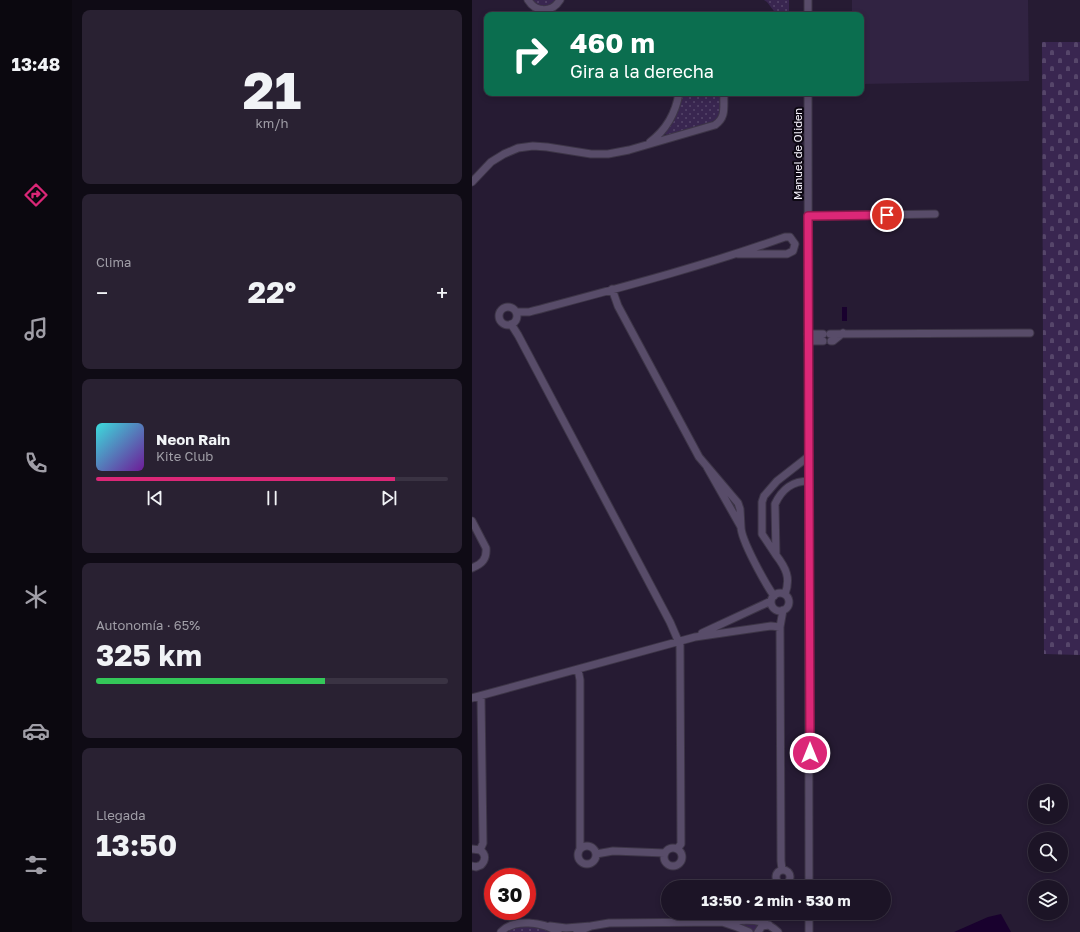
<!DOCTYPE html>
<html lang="es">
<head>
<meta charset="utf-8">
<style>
  body { margin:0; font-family:"Golos Text",sans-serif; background:#292132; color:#f1f3f6; height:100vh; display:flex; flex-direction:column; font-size:15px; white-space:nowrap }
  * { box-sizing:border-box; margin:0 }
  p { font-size:13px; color:#a09ea7 }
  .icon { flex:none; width:22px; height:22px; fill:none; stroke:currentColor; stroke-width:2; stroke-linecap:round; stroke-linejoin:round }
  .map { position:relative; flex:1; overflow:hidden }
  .drawer { display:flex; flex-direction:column; gap:10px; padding:10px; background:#0f0b15; width:400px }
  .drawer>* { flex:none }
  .banner { position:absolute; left:12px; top:12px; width:380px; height:84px; border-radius:8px; box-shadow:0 2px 6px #0003,0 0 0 1px #3a3343; background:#0b6e4f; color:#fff; overflow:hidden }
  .tools { position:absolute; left:556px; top:784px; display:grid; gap:8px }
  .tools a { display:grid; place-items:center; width:40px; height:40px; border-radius:50%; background:#1c1426; box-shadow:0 2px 6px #0003,0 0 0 1px #3a3343; font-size:20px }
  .speed { position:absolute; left:12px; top:868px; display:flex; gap:8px; font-size:20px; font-weight:700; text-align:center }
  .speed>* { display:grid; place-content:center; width:52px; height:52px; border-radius:50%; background:#1c1426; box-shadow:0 2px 6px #0003,0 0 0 1px #3a3343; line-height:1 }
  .speed .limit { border:6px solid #d22; background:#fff; color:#111 }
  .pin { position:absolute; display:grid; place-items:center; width:34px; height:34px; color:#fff; margin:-17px; border:2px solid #fff; border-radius:50%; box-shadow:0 1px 4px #0007 }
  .me { position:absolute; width:44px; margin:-22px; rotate:0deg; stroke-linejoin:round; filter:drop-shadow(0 0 3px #0008) }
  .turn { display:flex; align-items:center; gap:14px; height:84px; padding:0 20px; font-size:18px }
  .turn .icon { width:52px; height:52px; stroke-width:2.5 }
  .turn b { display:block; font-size:28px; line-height:34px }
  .big { font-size:30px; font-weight:700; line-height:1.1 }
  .drawer .tile { flex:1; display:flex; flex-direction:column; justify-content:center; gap:6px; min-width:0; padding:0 14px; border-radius:8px; background:#292132 }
  .drawer .dial { align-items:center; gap:0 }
  .dial b { font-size:52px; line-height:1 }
  .song { display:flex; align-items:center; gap:12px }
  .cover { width:48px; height:48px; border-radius:6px; background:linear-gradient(135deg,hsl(180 70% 55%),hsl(280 70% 35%)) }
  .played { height:4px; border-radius:2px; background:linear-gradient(90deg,#db2777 85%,#3a3343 85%) }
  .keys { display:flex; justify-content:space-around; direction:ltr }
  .heat { display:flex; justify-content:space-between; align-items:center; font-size:22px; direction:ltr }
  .charge { height:6px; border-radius:3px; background:linear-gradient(90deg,#34c759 65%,#3a3343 0) }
  .trip { position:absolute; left:189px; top:880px; width:230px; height:40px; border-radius:20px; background:#1c1426; box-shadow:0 2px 6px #0003,0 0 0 1px #3a3343; font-weight:700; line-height:40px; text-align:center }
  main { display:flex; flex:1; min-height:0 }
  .tab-bar { display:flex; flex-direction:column; width:72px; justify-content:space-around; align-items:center; background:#0b080f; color:#a09ea7 }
  .tab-bar .icon { width:28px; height:28px }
  .tab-bar .active { color:#db2777 }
  .tab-bar b { font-size:18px; color:#f1f3f6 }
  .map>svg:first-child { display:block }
  .built { fill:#312342 }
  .grass { fill:url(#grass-dots) }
  .cemetery { fill:url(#cemetery-stones) }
  .park { fill:url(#park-tufts) }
  .water { fill:#19012e }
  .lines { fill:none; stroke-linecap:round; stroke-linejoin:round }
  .minor-casing { stroke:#3d3547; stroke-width:9 }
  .minor { stroke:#584c69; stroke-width:7 }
  .route-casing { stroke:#8e194d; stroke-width:10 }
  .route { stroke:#db2777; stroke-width:7 }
  .labels { text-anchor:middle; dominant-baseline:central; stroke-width:4; stroke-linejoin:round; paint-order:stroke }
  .street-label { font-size:11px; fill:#f7f3fd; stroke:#0d0813 }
</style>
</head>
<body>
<main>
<nav class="tab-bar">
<b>13:48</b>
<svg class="icon active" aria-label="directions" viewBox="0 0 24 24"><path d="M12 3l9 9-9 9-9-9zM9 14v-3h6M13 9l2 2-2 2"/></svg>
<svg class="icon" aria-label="music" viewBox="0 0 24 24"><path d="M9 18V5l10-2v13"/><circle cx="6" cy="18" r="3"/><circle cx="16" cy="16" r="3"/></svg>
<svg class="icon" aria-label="phone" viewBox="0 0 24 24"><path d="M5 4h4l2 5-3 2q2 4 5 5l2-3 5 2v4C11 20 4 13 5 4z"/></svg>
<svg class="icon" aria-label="climate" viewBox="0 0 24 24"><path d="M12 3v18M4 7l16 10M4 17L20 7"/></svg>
<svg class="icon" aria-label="car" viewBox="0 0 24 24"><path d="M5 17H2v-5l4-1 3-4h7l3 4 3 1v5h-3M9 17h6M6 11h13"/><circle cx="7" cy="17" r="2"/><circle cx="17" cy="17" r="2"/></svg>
<svg class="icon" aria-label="filters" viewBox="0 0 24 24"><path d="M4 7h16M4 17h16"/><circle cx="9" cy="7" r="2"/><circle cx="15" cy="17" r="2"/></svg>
</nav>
<section class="drawer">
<div class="tile dial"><b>21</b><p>km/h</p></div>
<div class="tile"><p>Clima</p>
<div class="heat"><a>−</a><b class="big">22°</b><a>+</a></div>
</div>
<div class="tile">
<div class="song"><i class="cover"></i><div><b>Neon Rain</b><p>Kite Club</p></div></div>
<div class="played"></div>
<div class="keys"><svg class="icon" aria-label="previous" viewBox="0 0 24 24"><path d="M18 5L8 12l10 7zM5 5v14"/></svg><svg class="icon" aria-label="pause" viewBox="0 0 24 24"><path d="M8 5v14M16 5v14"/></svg><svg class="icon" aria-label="next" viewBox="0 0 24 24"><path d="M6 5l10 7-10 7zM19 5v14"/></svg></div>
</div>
<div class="tile"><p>Autonomía · 65%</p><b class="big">325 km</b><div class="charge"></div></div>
<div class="tile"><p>Llegada</p><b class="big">13:50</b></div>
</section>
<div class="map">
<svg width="608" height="932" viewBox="0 0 608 932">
  <defs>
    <pattern id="grass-dots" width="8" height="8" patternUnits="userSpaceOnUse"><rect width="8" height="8" fill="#392650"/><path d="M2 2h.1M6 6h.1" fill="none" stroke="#56466a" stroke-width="1.8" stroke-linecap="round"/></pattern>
    <pattern id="cemetery-stones" width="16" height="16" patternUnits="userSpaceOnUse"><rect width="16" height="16" fill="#392650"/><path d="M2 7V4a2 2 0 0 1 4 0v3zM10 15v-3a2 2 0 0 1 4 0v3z" fill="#56466a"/></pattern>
    <pattern id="park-tufts" width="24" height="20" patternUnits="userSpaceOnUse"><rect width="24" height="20" fill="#392650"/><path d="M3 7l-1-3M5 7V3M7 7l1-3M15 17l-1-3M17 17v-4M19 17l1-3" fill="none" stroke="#56466a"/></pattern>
  </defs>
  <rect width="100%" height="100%" fill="#261b33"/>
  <path class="built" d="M380,0H556L557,81L389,84V15H380Z"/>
  <path class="grass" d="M59,0H83C75,10 68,7 59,0Z
    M292,0H317V15H305L295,2Z
    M209,93H248C248,100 250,108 247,115C243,126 207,132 196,135L192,134Z
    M53,926H64L80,932H36L39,929Z"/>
  <path class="cemetery" d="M570,42H608V655L572,654Z"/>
  <path class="park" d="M266,923L289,924L283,932H281L263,924Z"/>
  <path class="water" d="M370,307H375V321H370Z
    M529,914L539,932H482L516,917Z"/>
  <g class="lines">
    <defs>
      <path id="minor" d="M56,0C64,13 80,13 88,0
        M336,15V0
        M336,93L337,887
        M178,142C194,130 204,112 207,93
        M0,182L19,162L32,154L46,148L61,146L75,147L119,154H136L157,150L243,125C255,117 251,106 252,93
        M336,216L463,214
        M140,289L146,306L227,457L266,503L268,509L269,527L235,467
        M27 316a9 9 0 1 1 18 0a9 9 0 1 1-18 0Z
        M44,312H57C143,289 229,267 313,237H318L323,244L321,251L315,254H266
        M39,324L46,335L198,622L208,645L209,844L205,849
        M336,334H351
        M358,334L558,333
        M336,341H351
        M359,341H361L371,333
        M337,456L305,481L292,496L290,502V534L304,555L303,504C310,489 320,481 337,481
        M0,521L14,548C15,559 10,564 0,568
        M269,527C269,540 293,583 302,596
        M304,555C314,568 319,578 313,594
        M299 602a9 9 0 1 1 18 0a9 9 0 1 1-18 0Z
        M230,633L299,601
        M106,669L108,680V849
        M0,698L223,637L299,626L308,627
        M106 855a9 9 0 1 1 18 0a9 9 0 1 1-18 0Z
        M192 857a9 9 0 1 1 18 0a9 9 0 1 1-18 0Z
        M0,849L8,850C14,854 14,860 9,865L4,867L0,866
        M8,850L11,843L9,696
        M124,854L141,851L193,853
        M304 877a7 7 0 1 1 14 0a7 7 0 1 1-14 0Z
        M310,870L309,861L308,627L311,610
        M78,926L94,928L119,926L105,932
        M119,926L137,923L250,922
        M29,932C42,918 71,922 86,932
        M277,932L265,927L250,922C271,920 289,916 306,932
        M286,932L290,926L297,925
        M337,932V913"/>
    </defs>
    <use href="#minor" class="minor-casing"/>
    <use href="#minor" class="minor"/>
  </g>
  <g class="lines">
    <defs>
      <path id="route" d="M338,753L336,216L415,215"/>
    </defs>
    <use href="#route" class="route-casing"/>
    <use href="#route" class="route"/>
  </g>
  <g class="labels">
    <g class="street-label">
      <text transform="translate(325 154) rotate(-90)">Manuel de Oliden</text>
    </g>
  </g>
</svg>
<div class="tools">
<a><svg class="icon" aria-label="sound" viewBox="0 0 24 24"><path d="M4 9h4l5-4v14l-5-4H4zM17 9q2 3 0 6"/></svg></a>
<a><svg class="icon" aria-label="search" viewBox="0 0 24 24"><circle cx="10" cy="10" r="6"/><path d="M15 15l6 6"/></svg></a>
<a><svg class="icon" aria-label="layers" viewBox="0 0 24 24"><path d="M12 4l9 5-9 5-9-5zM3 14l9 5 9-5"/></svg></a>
</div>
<div class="speed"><div class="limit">30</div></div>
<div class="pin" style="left:415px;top:215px;background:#d93025"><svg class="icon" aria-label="arrive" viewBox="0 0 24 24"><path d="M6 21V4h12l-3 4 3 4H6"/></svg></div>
<svg class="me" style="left:338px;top:753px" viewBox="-20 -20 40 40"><circle r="17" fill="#db2777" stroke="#fff" stroke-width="3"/><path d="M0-11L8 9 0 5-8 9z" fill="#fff"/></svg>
<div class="trip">13:50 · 2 min · 530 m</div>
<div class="banner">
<div class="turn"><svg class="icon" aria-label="right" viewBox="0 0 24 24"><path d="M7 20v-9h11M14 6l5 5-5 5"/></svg><div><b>460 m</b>Gira a la derecha</div></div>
</div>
</div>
</main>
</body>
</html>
